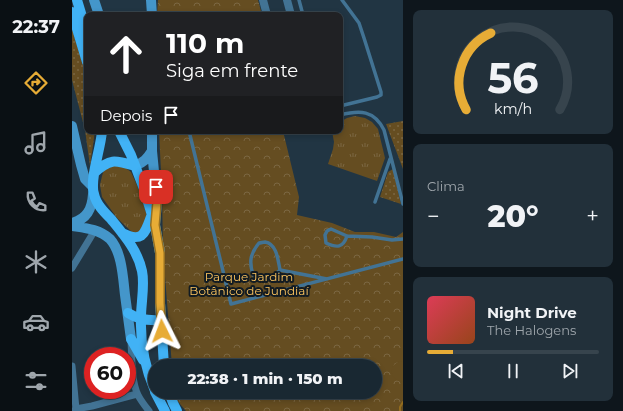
<!DOCTYPE html>
<html lang="pt">
<head>
<meta charset="utf-8">
<style>
  body { margin:0; font-family:Montserrat,sans-serif; background:#22303a; color:#f1f3f6; height:100vh; display:flex; flex-direction:column; font-size:15px; white-space:nowrap }
  * { box-sizing:border-box; margin:0 }
  p { font-size:13px; color:#9fa6ac }
  .icon { flex:none; width:22px; height:22px; fill:none; stroke:currentColor; stroke-width:2; stroke-linecap:round; stroke-linejoin:round }
  .map { position:relative; flex:1; overflow:hidden }
  .drawer { display:flex; flex-direction:column; gap:10px; padding:10px; background:#0e161c; width:220px }
  .drawer>* { flex:none }
  .top-card { position:absolute; left:12px; top:12px; width:259px; height:122px; border-radius:8px; box-shadow:0 2px 6px #0003,0 0 0 1px #37444d; background:#202124; color:#fff; overflow:hidden }
  .speed { position:absolute; left:12px; top:347px; display:flex; gap:8px; font-size:20px; font-weight:700; text-align:center }
  .speed>* { display:grid; place-content:center; width:52px; height:52px; border-radius:50%; background:#192832; box-shadow:0 2px 6px #0003,0 0 0 1px #37444d; line-height:1 }
  .speed .limit { border:6px solid #d22; background:#fff; color:#111 }
  .pin { position:absolute; display:grid; place-items:center; width:34px; height:34px; color:#fff; margin:-17px; border-radius:8px; box-shadow:0 2px 6px #0006 }
  .me { position:absolute; width:44px; margin:-22px; rotate:357deg; stroke-linejoin:round; filter:drop-shadow(0 0 3px #0008) }
  .turn { display:flex; align-items:center; gap:14px; height:84px; padding:0 16px; font-size:18px }
  .turn .icon { width:52px; height:52px; stroke-width:2.5 }
  .turn b { display:block; font-size:28px; line-height:34px }
  .then { display:flex; align-items:center; height:38px; padding:0 16px; background:#0003; gap:8px; font-size:15px }
  .big { font-size:30px; font-weight:800; line-height:1.1 }
  .drawer .card { flex:1; display:flex; flex-direction:column; justify-content:center; gap:6px; min-width:0; padding:0 14px; border-radius:8px; background:#22303a }
  .drawer .dial { align-items:center; gap:0 }
  .dial svg { height:104px; overflow:visible; fill:none; stroke:#37444d; stroke-width:7; stroke-linecap:round; text-anchor:middle }
  .dial text { fill:#f1f3f6; stroke:none }
  .song { display:flex; align-items:center; gap:12px }
  .cover { width:48px; height:48px; border-radius:6px; background:linear-gradient(135deg,hsl(350 70% 55%),hsl(20 70% 35%)) }
  .played { height:4px; border-radius:2px; background:linear-gradient(90deg,#e7ac36 15%,#37444d 15%) }
  .keys { display:flex; justify-content:space-around; direction:ltr }
  .heat { display:flex; justify-content:space-between; align-items:center; font-size:22px; direction:ltr }
  .trip { position:absolute; left:76px; top:359px; width:234px; height:40px; border-radius:20px; background:#192832; box-shadow:0 2px 6px #0003,0 0 0 1px #37444d; font-weight:800; line-height:40px; text-align:center }
  main { display:flex; flex:1; min-height:0 }
  .tabs { display:flex; flex-direction:column; width:72px; justify-content:space-around; align-items:center; background:#0a1014; color:#9fa6ac }
  .tabs .icon { width:28px; height:28px }
  .tabs .active { color:#e7ac36 }
  .tabs b { font-size:18px; color:#f1f3f6 }
  .map>svg:first-child { display:block }
  .grass { fill:url(#grass-dots) }
  .forest { fill:url(#forest-crowns) }
  .park { fill:url(#park-tufts) }
  .garden { fill:#654d21 }
  .lines { fill:none; stroke-linecap:round; stroke-linejoin:round }
  .stream { stroke:#936c1e; stroke-width:2 }
  .service { stroke:#427394; stroke-width:3.5 }
  .minor { stroke:#427394; stroke-width:7 }
  .tertiary { stroke:#427394; stroke-width:8 }
  .secondary { stroke:#4496ca; stroke-width:10 }
  .primary { stroke:#41b2f5; stroke-width:10 }
  .route-casing { stroke:#967023; stroke-width:10 }
  .route { stroke:#e7ac36; stroke-width:7 }
  .labels { text-anchor:middle; dominant-baseline:central; stroke-width:4; stroke-linejoin:round; paint-order:stroke }
  .park-label { font-size:12px; fill:#fcc45f; stroke:#121b22 }
</style>
</head>
<body>
<main>
<nav class="tabs">
<b>22:37</b>
<svg class="icon active" aria-label="directions" viewBox="0 0 24 24"><path d="M12 3l9 9-9 9-9-9zM9 14v-3h6M13 9l2 2-2 2"/></svg>
<svg class="icon" aria-label="music" viewBox="0 0 24 24"><path d="M9 18V5l10-2v13"/><circle cx="6" cy="18" r="3"/><circle cx="16" cy="16" r="3"/></svg>
<svg class="icon" aria-label="phone" viewBox="0 0 24 24"><path d="M5 4h4l2 5-3 2q2 4 5 5l2-3 5 2v4C11 20 4 13 5 4z"/></svg>
<svg class="icon" aria-label="climate" viewBox="0 0 24 24"><path d="M12 3v18M4 7l16 10M4 17L20 7"/></svg>
<svg class="icon" aria-label="car" viewBox="0 0 24 24"><path d="M5 17H2v-5l4-1 3-4h7l3 4 3 1v5h-3M9 17h6M6 11h13"/><circle cx="7" cy="17" r="2"/><circle cx="17" cy="17" r="2"/></svg>
<svg class="icon" aria-label="filters" viewBox="0 0 24 24"><path d="M4 7h16M4 17h16"/><circle cx="9" cy="7" r="2"/><circle cx="15" cy="17" r="2"/></svg>
</nav>
<div class="map">
<svg width="331" height="411" viewBox="0 0 331 411">
  <defs>
    <pattern id="grass-dots" width="8" height="8" patternUnits="userSpaceOnUse"><rect width="8" height="8" fill="#654d21"/><path d="M2 2h.1M6 6h.1" fill="none" stroke="#7b6742" stroke-width="1.8" stroke-linecap="round"/></pattern>
    <pattern id="forest-crowns" width="20" height="18" patternUnits="userSpaceOnUse"><rect width="20" height="18" fill="#654d21"/><path d="M2 6a3 3 0 1 1 6 0M12 15a3 3 0 1 1 6 0" fill="none" stroke="#7b6742"/></pattern>
    <pattern id="park-tufts" width="24" height="20" patternUnits="userSpaceOnUse"><rect width="24" height="20" fill="#654d21"/><path d="M3 7l-1-3M5 7V3M7 7l1-3M15 17l-1-3M17 17v-4M19 17l1-3" fill="none" stroke="#7b6742"/></pattern>
  </defs>
  <rect width="100%" height="100%" fill="#213543"/>
  <path class="grass" d="M0,29L15,78V131H23L18,166L13,130L0,80Z
    M331,121V169L314,124Z
    M321,169L329,204L308,197L316,172Z"/>
  <path class="forest" d="M86,0H186L190,15H85Z
    M87,131H211L227,197L225,215L260,223L283,232H302L324,237L331,232V411H114L102,397V392H303V366H100L91,251L90,192Z"/>
  <path class="park" d="M283,116L293,118L300,122L306,129L313,158L305,181L256,164L261,149L262,142L260,131H268V122L275,118Z
    M43,164L52,167L59,172L68,192L75,216L67,233L62,234L45,218L30,197L28,185L30,176L32,170Z"/>
  <path class="garden" d="M331,361V382C316,381 316,362 331,361Z"/>
  <g class="lines">
    <path class="stream" d="M328,411V407L331,402"/>
    <path class="service" d="M227,0L231,15
      M268,106L305,97L309,95V92L292,38L287,23L270,0
      M268,115C288,110 302,110 312,130L331,204
      M117,131L159,304L331,259
      M303,202L318,159
      M275,236C271,248 265,248 254,243L253,235L255,231L259,229L275,236L300,237L320,240L331,239
      M208,270C206,260 205,244 193,242C191,242 189,243 187,243C178,254 177,262 181,275C194,282 199,279 208,270L255,279"/>
    <path class="minor" d="M0,268L23,230
      M59,341C60,356 59,381 66,395C69,401 73,406 77,411
      M0,366L4,409
      M1,411L4,409L20,406L65,394"/>
    <path class="tertiary" d="M191,0L195,15
      M215,0L219,15"/>
    <path class="secondary" d="M22,0L27,15
      M79,0L80,15
      M0,126L9,165L13,179L21,187
      M80,131V151L85,202L83,225
      M63,166C72,162 75,159 80,151
      M0,223C15,219 20,209 21,194
      M0,226C13,228 27,229 38,239C50,252 51,278 53,295C55,310 57,324 59,339"/>
    <path class="primary" d="M5,0L15,33
      M0,12L15,62
      M30,131C29,148 17,180 22,194C24,204 32,212 39,219C52,235 66,251 70,271C73,285 69,303 69,317C68,342 73,368 83,391
      M47,131L59,155L72,189L83,225L88,253V303L92,366
      M22,173C38,158 43,160 63,166
      M50,233C72,244 73,232 80,214
      M56,313C67,320 77,321 89,320
      M59,339L71,360
      M83,392L93,411
      M97,392L101,403L105,411"/>
  </g>
  <g class="lines">
    <defs>
      <path id="route" d="M84,187L85,202L83,225L88,253V303L90,331"/>
    </defs>
    <use href="#route" class="route-casing"/>
    <use href="#route" class="route"/>
  </g>
  <g class="labels">
    <g class="park-label">
      <text x="177" y="276">Parque Jardim<tspan x="177" dy="14">Botânico de Jundiaí</tspan></text>
    </g>
  </g>
</svg>
<div class="speed"><div class="limit">60</div></div>
<div class="pin" style="left:84px;top:187px;background:#d93025"><svg class="icon" aria-label="arrive" viewBox="0 0 24 24"><path d="M6 21V4h12l-3 4 3 4H6"/></svg></div>
<svg class="me" style="left:90px;top:331px" viewBox="-20 -20 40 40"><path d="M0-17L14 15 0 8-14 15z" fill="#e7ac36" stroke="#fff" stroke-width="4"/></svg>
<div class="trip">22:38 · 1 min · 150 m</div>
<div class="top-card">
<div class="turn"><svg class="icon" aria-label="ahead" viewBox="0 0 24 24"><path d="M12 20V5M6 11l6-6 6 6"/></svg><div><b>110 m</b>Siga em frente</div></div>
<div class="then">Depois<svg class="icon" aria-label="arrive" viewBox="0 0 24 24"><path d="M6 21V4h12l-3 4 3 4H6"/></svg></div>
</div>
</div>
<section class="drawer">
<div class="card dial"><svg viewBox="0 0 100 80">
<path d="M14 69A42 42 0 1 1 86 69"/>
<path d="M14 69A42 42 0 0 1 33 10" stroke="#e7ac36"/>
<text x="50" y="56" font-size="32" font-weight="700">56</text>
<text x="50" y="72" font-size="11">km/h</text>
</svg></div>
<div class="card"><p>Clima</p>
<div class="heat"><a>−</a><b class="big">20°</b><a>+</a></div>
</div>
<div class="card">
<div class="song"><i class="cover"></i><div><b>Night Drive</b><p>The Halogens</p></div></div>
<div class="played"></div>
<div class="keys"><svg class="icon" aria-label="previous" viewBox="0 0 24 24"><path d="M18 5L8 12l10 7zM5 5v14"/></svg><svg class="icon" aria-label="pause" viewBox="0 0 24 24"><path d="M8 5v14M16 5v14"/></svg><svg class="icon" aria-label="next" viewBox="0 0 24 24"><path d="M6 5l10 7-10 7zM19 5v14"/></svg></div>
</div>
</section>
</main>
</body>
</html>
